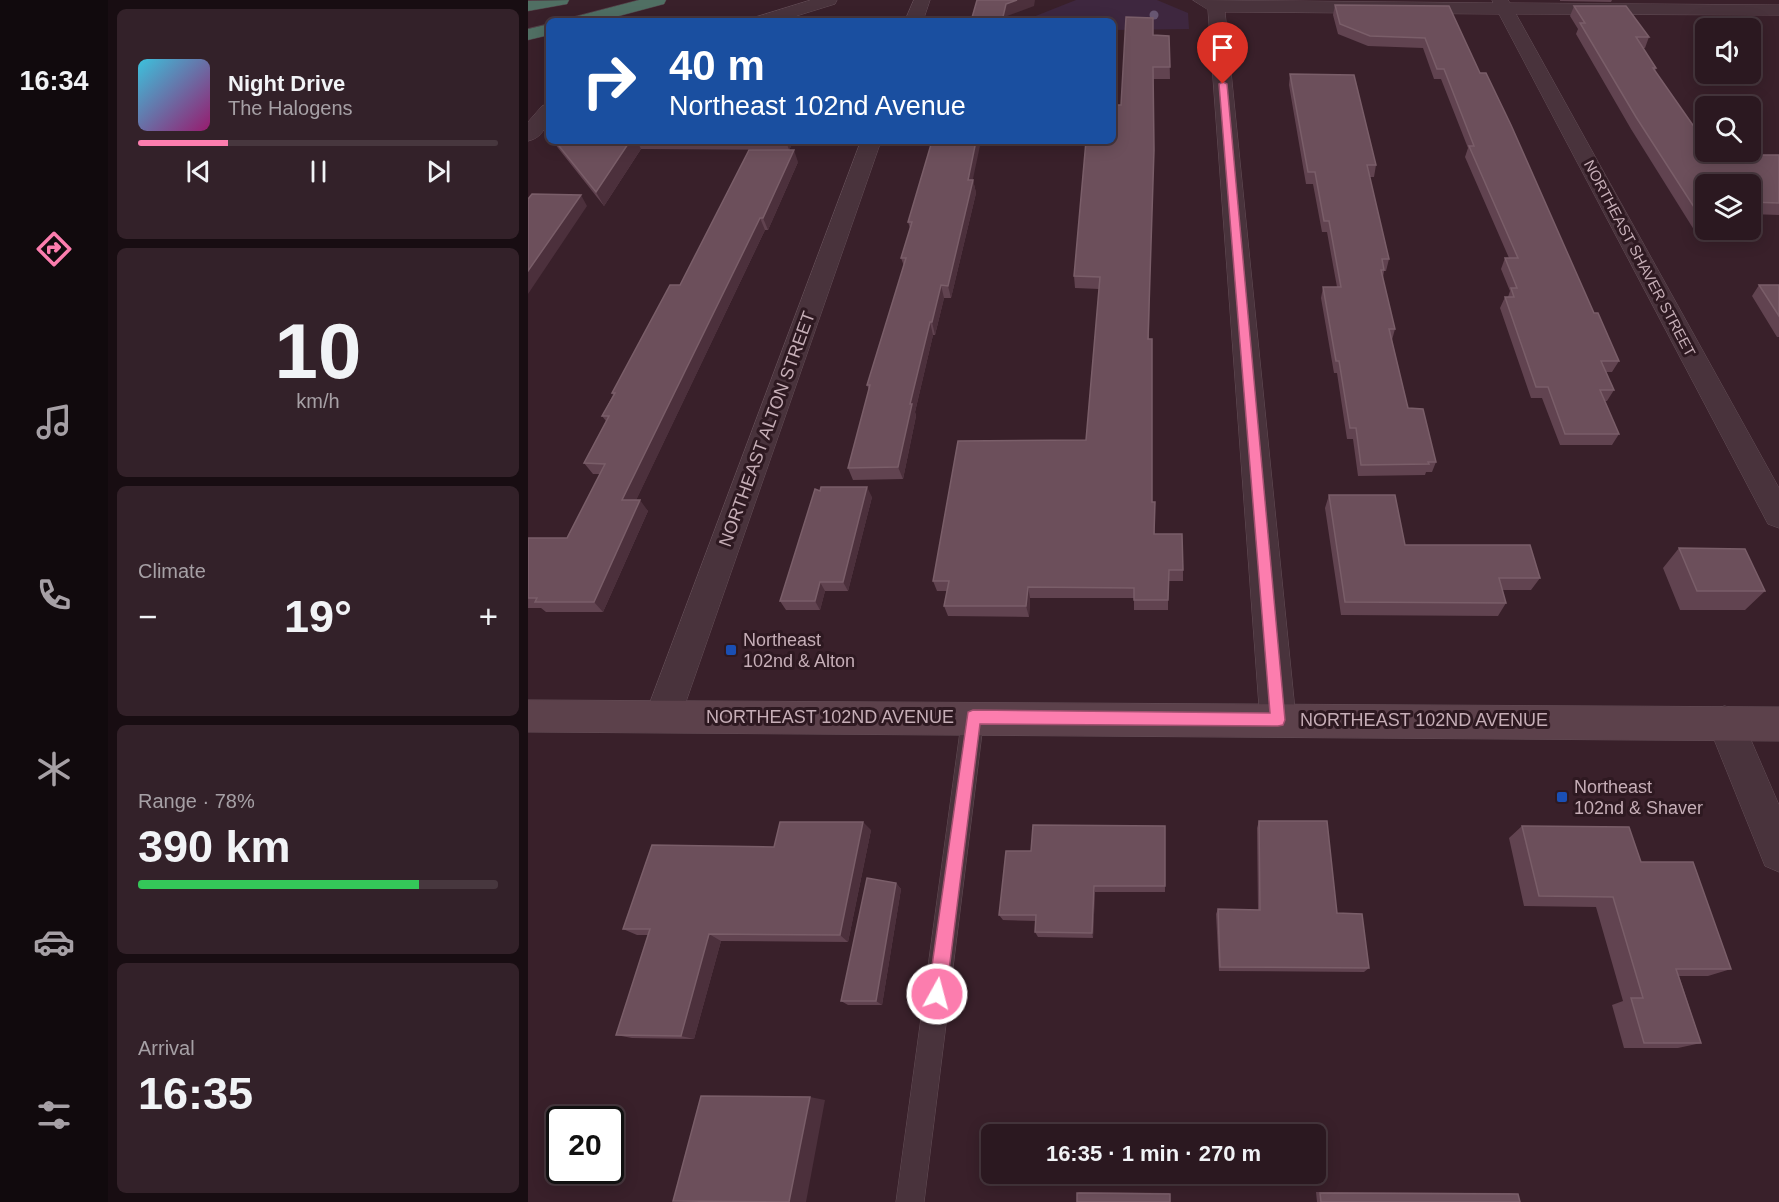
<!DOCTYPE html>
<html lang="en">
<head>
<meta charset="utf-8">
<style>
  body { margin:0; font-family:Arial,sans-serif; background:#332129; color:#f1f3f6; height:100vh; display:flex; flex-direction:column; font-size:22px; white-space:nowrap }
  * { box-sizing:border-box; margin:0 }
  p { font-size:20px; color:#a6a0a5 }
  .icon { flex:none; width:33px; height:33px; fill:none; stroke:currentColor; stroke-width:2; stroke-linecap:round; stroke-linejoin:round }
  .map { position:relative; flex:1; overflow:hidden }
  .panel { display:flex; flex-direction:column; gap:9px; padding:9px; background:#180d12; width:420px }
  .panel>* { flex:none }
  .top-card { position:absolute; left:18px; top:18px; width:570px; height:126px; border-radius:9px; box-shadow:0 3px 15px #0003,0 0 0 2px #47373e; background:#1a4fa0; color:#fff; overflow:hidden }
  .controls { position:absolute; left:1167px; top:18px; display:grid; gap:12px }
  .controls a { display:grid; place-items:center; width:66px; height:66px; border-radius:9px; background:#2b1820; box-shadow:0 3px 15px #0003,0 0 0 2px #47373e; font-size:30px }
  .speed { position:absolute; left:18px; top:1106px; display:flex; gap:12px; font-size:30px; font-weight:700; text-align:center }
  .speed>* { display:grid; place-content:center; width:78px; height:78px; border-radius:50%; background:#2b1820; box-shadow:0 3px 15px #0003,0 0 0 2px #47373e; line-height:1 }
  .speed .limit { border:3px solid #111; border-radius:9px; background:#fff; color:#111 }
  .pin { position:absolute; display:grid; place-items:center; width:51px; height:51px; color:#fff; margin:-62px -26px; border-radius:50% 50% 50% 0; rotate:-45deg; box-shadow:0 0 6px #0007 }
  .pin .icon { rotate:45deg }
  .me { position:absolute; width:66px; margin:-33px; rotate:7deg; stroke-linejoin:round; filter:drop-shadow(0 0 4px #0008) }
  .turn { display:flex; align-items:center; gap:21px; height:126px; padding:0 24px; font-size:27px }
  .turn .icon { width:78px; height:78px; stroke-width:2.5 }
  .turn b { display:block; font-size:42px; line-height:51px }
  .big { font-size:45px; font-weight:600; line-height:1.1 }
  .panel .widget { flex:1; display:flex; flex-direction:column; justify-content:center; gap:9px; min-width:0; padding:0 21px; border-radius:9px; background:#332129 }
  .panel .dial { align-items:center; gap:0 }
  .dial b { font-size:78px; line-height:1 }
  .song { display:flex; align-items:center; gap:18px }
  .cover { width:72px; height:72px; border-radius:9px; background:linear-gradient(135deg,hsl(190 70% 55%),hsl(320 70% 35%)) }
  .played { height:6px; border-radius:3px; background:linear-gradient(90deg,#fc7dae 25%,#47373e 25%) }
  .keys { display:flex; justify-content:space-around; direction:ltr }
  .heat { display:flex; justify-content:space-between; align-items:center; font-size:33px; direction:ltr }
  .charge { height:9px; border-radius:4px; background:linear-gradient(90deg,#34c759 78%,#47373e 0) }
  .trip { position:absolute; left:453px; top:1124px; width:345px; height:60px; border-radius:9px; background:#2b1820; box-shadow:0 3px 15px #0003,0 0 0 2px #47373e; font-weight:600; line-height:60px; text-align:center }
  main { display:flex; flex:1; min-height:0 }
  .tabs { display:flex; flex-direction:column; width:108px; justify-content:space-around; align-items:center; background:#110a0d; color:#a6a0a5 }
  .tabs .icon { width:42px; height:42px }
  .tabs .on { color:#fc7dae }
  .tabs b { font-size:27px; color:#f1f3f6 }
  .map>svg:first-child { display:block }
  .green { fill:#3e273f }
  .lines { fill:none; stroke-linecap:round; stroke-linejoin:round }
  .service-casing { stroke:#644e57; stroke-width:1 }
  .minor-casing { stroke:#644e57; stroke-width:1 }
  .secondary-casing { stroke:#644e57; stroke-width:1 }
  .motorway-casing { stroke:#543e47; stroke-width:1 }
  .service { fill:#49333c; fill-rule:evenodd }
  .minor { fill:#49333c; fill-rule:evenodd }
  .secondary { fill:#5c414b; fill-rule:evenodd }
  .motorway { fill:#506f63; fill-rule:evenodd }
  .tree { fill:#675672 }
  .wall { fill:#614350 }
  .shaded-wall { fill:#4c303c }
  .building { fill:#6c4f5b; stroke:#7a5e69; stroke-width:1.5 }
  .route { fill:#fc7dae; stroke:#a45171; stroke-width:1.5 }
  .transit-dot { fill:#1a4fb4; stroke:#2e1921; stroke-width:2 }
  .labels { text-anchor:middle; dominant-baseline:central; stroke-width:6; stroke-linejoin:round; paint-order:stroke }
  .far-street-label { font-size:15px; fill:#c6aeb7; stroke:#2e1921 }
  .street-label { font-size:18px; fill:#c6aeb7; stroke:#2e1921 }
  .poi-label { font-size:18px; fill:#c6aeb7; stroke:#2e1921; text-anchor:start }
</style>
</head>
<body>
<main>
<nav class="tabs">
<b>16:34</b>
<svg class="icon on" aria-label="directions" viewBox="0 0 24 24"><path d="M12 3l9 9-9 9-9-9zM9 14v-3h6M13 9l2 2-2 2"/></svg>
<svg class="icon" aria-label="music" viewBox="0 0 24 24"><path d="M9 18V5l10-2v13"/><circle cx="6" cy="18" r="3"/><circle cx="16" cy="16" r="3"/></svg>
<svg class="icon" aria-label="phone" viewBox="0 0 24 24"><path d="M5 4h4l2 5-3 2q2 4 5 5l2-3 5 2v4C11 20 4 13 5 4z"/></svg>
<svg class="icon" aria-label="climate" viewBox="0 0 24 24"><path d="M12 3v18M4 7l16 10M4 17L20 7"/></svg>
<svg class="icon" aria-label="car" viewBox="0 0 24 24"><path d="M5 17H2v-5l4-1 3-4h7l3 4 3 1v5h-3M9 17h6M6 11h13"/><circle cx="7" cy="17" r="2"/><circle cx="17" cy="17" r="2"/></svg>
<svg class="icon" aria-label="filters" viewBox="0 0 24 24"><path d="M4 7h16M4 17h16"/><circle cx="9" cy="7" r="2"/><circle cx="15" cy="17" r="2"/></svg>
</nav>
<section class="panel">
<div class="widget">
<div class="song"><i class="cover"></i><div><b>Night Drive</b><p>The Halogens</p></div></div>
<div class="played"></div>
<div class="keys"><svg class="icon" aria-label="previous" viewBox="0 0 24 24"><path d="M18 5L8 12l10 7zM5 5v14"/></svg><svg class="icon" aria-label="pause" viewBox="0 0 24 24"><path d="M8 5v14M16 5v14"/></svg><svg class="icon" aria-label="next" viewBox="0 0 24 24"><path d="M6 5l10 7-10 7zM19 5v14"/></svg></div>
</div>
<div class="widget dial"><b>10</b><p>km/h</p></div>
<div class="widget"><p>Climate</p>
<div class="heat"><a>−</a><b class="big">19°</b><a>+</a></div>
</div>
<div class="widget"><p>Range · 78%</p><b class="big">390 km</b><div class="charge"></div></div>
<div class="widget"><p>Arrival</p><b class="big">16:35</b></div>
</section>
<div class="map">
<svg width="1251" height="1202" viewBox="0 0 1251 1202">
  <rect width="100%" height="100%" fill="#39202a"/>
  <path class="green" d="M548,0H629L660,13L661,29L585,30V21L500,19Z"/>
  <g class="lines">
    <defs>
      <path id="service" d="M445,707L453,710L456,717L396,1202H368L434,717L437,710Z"/>
      <path id="minor" d="M283,0H309L307,4L252,21H225L228,17Z
        M386,0H402L395,21H377Z
        M665,0L965,3L964,0H980L982,3L1251,5V15L988,14L1251,488V528L1240,524L971,14L697,12L768,720L763,732L750,736L737,732L732,720L680,10Z
        M21,104C21,120 18,137 0,141V122L14,106Z
        M333,141H353L153,716L148,728L135,732L122,728L117,716Z
        M1197,706L1210,710L1251,805V872L1237,866L1179,722L1184,710Z"/>
      <path id="secondary" d="M0,700L1251,707V741L0,732Z"/>
      <path id="motorway" d="M41,0L39,4L0,11V1Z
        M111,0H138L136,4L72,21H43L46,17Z
        M21,24V35L0,40V29Z"/>
    </defs>
    <use href="#service" class="service-casing"/>
    <use href="#minor" class="minor-casing"/>
    <use href="#secondary" class="secondary-casing"/>
    <use href="#motorway" class="motorway-casing"/>
    <use href="#service" class="service"/>
    <use href="#minor" class="minor"/>
    <use href="#secondary" class="secondary"/>
    <use href="#motorway" class="motorway"/>
  </g>
  <circle class="tree" cx="626" cy="15" r="4.5"/>
  <path class="wall" d="M1032,0H1084L1083,2L1032,1Z
    M807,5L921,6L952,73L1066,313L1091,361L1084,372H1078L1086,390L1079,401H1076L1091,434L1084,445H1032L1014,398H1003L972,308L977,297H980L982,291L973,269L977,258H981L937,157L940,148L913,79H906L895,48L840,46L810,34L805,15Z
    M1046,6L1121,37L1117,48H1115L1128,68L1127,71L1176,141L1210,155H1251V215L1222,214V184H1178V230H1210L1207,233H1168L1103,129L1048,34L1050,29L1042,16Z
    M625,35L641,36L642,79H625L621,339L624,502L627,534L655,570V581H640V610H606V598H502L501,617L420,616L416,606L419,591H409L405,581L558,440L571,289L547,288L546,276L593,105Z
    M762,74L848,165L846,177H841L861,259L858,271H856L855,278L867,329L864,340L880,408L908,462L904,472H898L897,475L830,476L825,439H819L809,373H806L793,298L795,287H809L799,232H794L785,184H778L761,85Z
    M25,141H266L261,150L113,149L76,206L30,148Z
    M270,162L240,230H237L108,500L120,511L75,612H18L13,608H0V538H39L72,474H65L56,463L78,421L74,416L85,395L84,393L152,285Z
    M445,180L448,193L423,298H416L407,335H405L387,412L388,416L375,479L325,480L320,468L341,390L339,385L376,266L373,258L382,228L380,222Z
    M1231,285H1251V337H1249L1224,296Z
    M292,491L344,497L320,591H297L292,610H258L252,601Z
    M801,495L877,545L1012,578L1003,590H974L978,603L970,616L813,615L797,508Z
    M1151,548L1237,591L1217,610H1152L1135,568Z
    M731,821L809,913L841,968L836,972L691,971L688,914L690,909L730,910L729,828Z
    M637,826V892H567L565,938L510,937L507,932L508,921L475,920L471,915L503,851Z
    M994,826L1113,862L1203,969L1180,976H1151L1173,1043L1150,1048H1096L1084,1005L1095,1001L1068,907L996,906L981,838Z
    M343,830L320,942L193,941L166,1039L104,1038L88,1035L120,935H109L95,929L246,847Z
    M368,883L373,889L354,1005H320L313,1001Z
    M551,1192L641,1193L642,1194L549,1193Z
    M788,1192L981,1193L990,1194L992,1202H789Z"/>
  <path class="shaded-wall" d="M489,0H507L506,6L479,16L478,21H474L478,4Z
    M102,141H109L113,149L76,206L68,192Z
    M258,141H266L261,150Z
    M448,141H453L442,193L440,180Z
    M266,150L270,162L240,230L235,218Z
    M445,180L448,193L423,298L420,286Z
    M53,195L59,206L0,294V271Z
    M232,218L237,230L103,511L94,500Z
    M413,285L416,298L407,335L404,322Z
    M402,322L405,335L387,412L388,416L375,479L370,467L382,404Z
    M339,487L344,497L320,591L315,582Z
    M112,500L120,511L75,612L66,602Z
    M292,582L297,591L292,610L287,601Z
    M500,587L502,598L501,617L498,606Z
    M335,822L343,830L320,942L312,935Z
    M368,883L373,889L354,1005L348,1001Z
    M566,886L567,892L565,938L564,933Z
    M181,934L193,941L166,1039L153,1036Z
    M282,1097L297,1100L278,1202H261Z"/>
  <path class="building" d="M449,0H489L478,4L474,21H443Z
    M807,5L921,6L952,73H958L983,125L1066,313H1070L1091,361H1073L1086,390H1072L1091,434H1037L1020,387H1008L977,297H986L983,288H989L977,258H990L941,146H946L916,69H909L897,38L842,36L812,24Z
    M1046,6H1098L1121,37H1108L1128,68H1125L1176,141H1178V152H1207L1210,155H1251V203L1222,202V184H1178V221H1175L1108,117L1052,23H1057Z
    M598,17L625,18V35L641,36L642,67H625L626,150L620,339H624V502H627L626,534H654L655,570H641L640,600H606V588L500,587L498,606H416L421,581H405L430,441L558,440L572,277L546,276L558,141H585V105H593Z
    M762,74L826,75L848,165H839L861,259H854L856,270H853L867,329H861L880,408L895,409L908,462H900L901,464L833,465L828,428H822L811,361H808L795,287H813L801,221H796L787,172H780Z
    M27,141H102L68,192Z
    M404,141H448L440,180H445L420,286L413,285L404,322H402L382,404H384L370,467L320,468L342,385H339L378,258H373L384,222H380Z
    M221,150H266L235,218H232L94,500H112L66,602H7L9,598H0V538H39L77,464L56,463L81,416H74L87,393H84L142,285H152Z
    M4,194L53,195L0,271V199Z
    M1231,285H1251V316Z
    M293,487H339L315,582H292L287,601H252L287,489L292,491Z
    M801,495H867L877,545H1002L1012,578H971L978,603L817,602Z
    M1151,548L1217,549L1237,591H1169Z
    M731,821H799L809,913L834,914L841,968L692,967L690,909L732,910Z
    M252,822H335L312,935L181,934L153,1036L88,1035L122,929H95L124,845L246,847Z
    M505,825L637,826V886H566L564,933L507,932L508,915H471L478,851H503Z
    M994,826L1101,827L1113,862H1165L1203,969H1148L1173,1043H1116L1103,998H1115L1085,897L1011,896Z
    M339,878L368,883L348,1001H313Z
    M173,1096L282,1097L261,1202L145,1201Z
    M549,1193L642,1194V1202H549Z
    M792,1193L990,1194L992,1202H793Z"/>
  <path class="route" d="M695,82L699,84L757,720L755,725L750,726L452,724L418,994L416,1001L409,1003L403,1001L400,994L440,712L445,710L742,713L691,84Z"/>
  <g class="transit-dot">
    <rect x="197" y="644" width="12" height="12" rx="3"/>
    <rect x="1028" y="791" width="12" height="12" rx="3"/>
  </g>
  <g class="labels">
    <g class="far-street-label">
      <text transform="translate(1112 258) rotate(62)">NORTHEAST SHAVER STREET</text>
    </g>
    <g class="street-label">
      <text transform="translate(239 429) rotate(-70)">NORTHEAST ALTON STREET</text>
      <text x="302" y="717">NORTHEAST 102ND AVENUE</text>
      <text x="896" y="720">NORTHEAST 102ND AVENUE</text>
    </g>
    <g class="poi-label">
      <text x="215" y="640">Northeast<tspan x="215" dy="21">102nd &amp; Alton</tspan></text>
      <text x="1046" y="787">Northeast<tspan x="1046" dy="21">102nd &amp; Shaver</tspan></text>
    </g>
  </g>
</svg>
<div class="controls">
<a><svg class="icon" aria-label="sound" viewBox="0 0 24 24"><path d="M4 9h4l5-4v14l-5-4H4zM17 9q2 3 0 6"/></svg></a>
<a><svg class="icon" aria-label="search" viewBox="0 0 24 24"><circle cx="10" cy="10" r="6"/><path d="M15 15l6 6"/></svg></a>
<a><svg class="icon" aria-label="layers" viewBox="0 0 24 24"><path d="M12 4l9 5-9 5-9-5zM3 14l9 5 9-5"/></svg></a>
</div>
<div class="speed"><div class="limit">20</div></div>
<div class="pin" style="left:695px;top:84px;background:#d93025"><svg class="icon" aria-label="arrive" viewBox="0 0 24 24"><path d="M6 21V4h12l-3 4 3 4H6"/></svg></div>
<svg class="me" style="left:409px;top:994px" viewBox="-20 -20 40 40"><circle r="17" fill="#fc7dae" stroke="#fff" stroke-width="3"/><path d="M0-11L8 9 0 5-8 9z" fill="#fff"/></svg>
<div class="trip">16:35 · 1 min · 270 m</div>
<div class="top-card">
<div class="turn"><svg class="icon" aria-label="right" viewBox="0 0 24 24"><path d="M7 20v-9h11M14 6l5 5-5 5"/></svg><div><b>40 m</b>Northeast 102nd Avenue</div></div>
</div>
</div>
</main>
</body>
</html>
